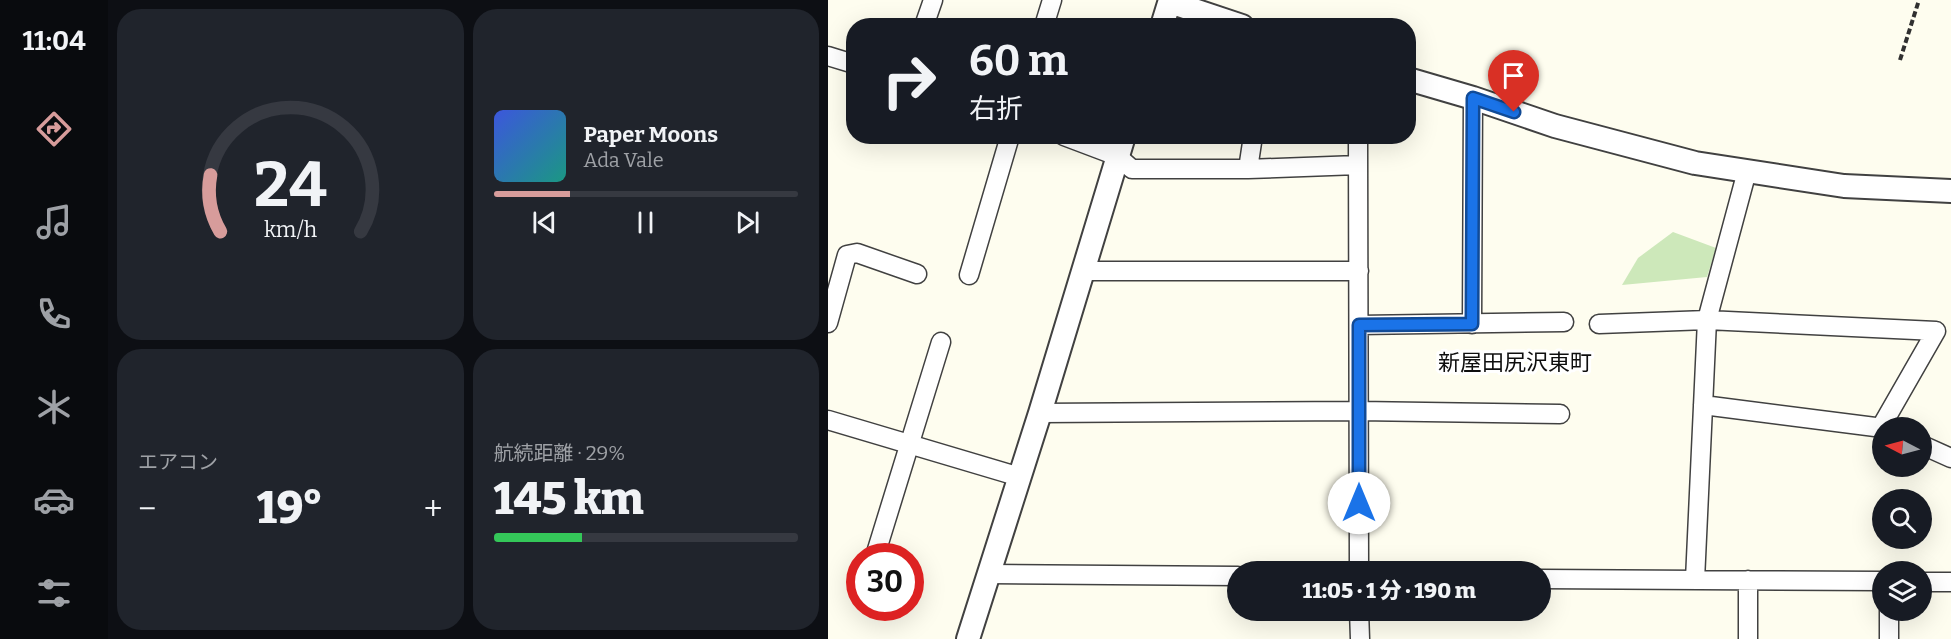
<!DOCTYPE html>
<html lang="ja">
<head>
<meta charset="utf-8">
<style>
  body { margin:0; font-family:Bitter,"Noto Sans JP",serif; background:#20242c; color:#f1f3f6; height:100vh; display:flex; flex-direction:column; font-size:22px; white-space:nowrap }
  * { box-sizing:border-box; margin:0 }
  p { font-size:20px; color:#9ea1a6 }
  .icon { flex:none; width:33px; height:33px; fill:none; stroke:currentColor; stroke-width:2; stroke-linecap:round; stroke-linejoin:round }
  .map { position:relative; flex:1; overflow:hidden }
  .drawer { display:flex; flex-direction:column; gap:9px; padding:9px; background:#0d0f14; width:720px }
  .drawer>* { flex:none }
  .banner { position:absolute; left:18px; top:18px; width:570px; height:126px; border-radius:24px; box-shadow:0 6px 24px #0002; background:#171b24; color:#f1f3f6; overflow:hidden }
  .needle { width:39px; rotate:276deg }
  .fabs { position:absolute; left:1044px; top:417px; display:grid; gap:12px }
  .fabs a { display:grid; place-items:center; width:60px; height:60px; border-radius:50%; background:#171b24; box-shadow:0 6px 24px #0002; font-size:30px }
  .speed { position:absolute; left:18px; top:543px; display:flex; gap:12px; font-size:30px; font-weight:700; text-align:center }
  .speed>* { display:grid; place-content:center; width:78px; height:78px; border-radius:50%; background:#171b24; box-shadow:0 6px 24px #0002; line-height:1 }
  .speed .limit { border:9px solid #d22; background:#fff; color:#111 }
  .pin { position:absolute; display:grid; place-items:center; width:51px; height:51px; color:#fff; margin:-62px -26px; border-radius:50% 50% 50% 0; rotate:-45deg; box-shadow:0 0 6px #0007 }
  .pin .icon { rotate:45deg }
  .me { position:absolute; width:66px; margin:-33px; rotate:0deg; stroke-linejoin:round; filter:drop-shadow(0 0 4px #0008) }
  .turn { display:flex; align-items:center; gap:21px; height:126px; padding:0 24px; font-size:27px }
  .turn .icon { width:78px; height:78px; stroke-width:2.5 }
  .turn b { display:block; font-size:42px; line-height:51px }
  .big { font-size:45px; font-weight:800; line-height:1.1 }
  .drawer .widget { flex:1; display:flex; flex-direction:column; justify-content:center; gap:9px; min-width:0; padding:0 21px; border-radius:24px; background:#20242c }
  .drawer .dial { align-items:center; gap:0 }
  .dial svg { height:156px; overflow:visible; fill:none; stroke:#363941; stroke-width:7; stroke-linecap:round; text-anchor:middle }
  .dial text { fill:#f1f3f6; stroke:none }
  .song { display:flex; align-items:center; gap:18px }
  .cover { width:72px; height:72px; border-radius:9px; background:linear-gradient(135deg,hsl(230 70% 55%),hsl(170 70% 35%)) }
  .played { height:6px; border-radius:3px; background:linear-gradient(90deg,#d79c9b 25%,#363941 25%) }
  .keys { display:flex; justify-content:space-around; direction:ltr }
  .heat { display:flex; justify-content:space-between; align-items:center; font-size:33px; direction:ltr }
  .charge { height:9px; border-radius:4px; background:linear-gradient(90deg,#34c759 29%,#363941 0) }
  .drawer .tiles { flex:1; display:grid; gap:9px; grid-template-columns:repeat(2,1fr) }
  .trip { position:absolute; left:399px; top:561px; width:324px; height:60px; border-radius:30px; background:#171b24; box-shadow:0 6px 24px #0002; font-weight:800; line-height:60px; text-align:center }
  main { display:flex; flex:1; min-height:0 }
  .menu { display:flex; flex-direction:column; width:108px; justify-content:space-around; align-items:center; background:#090b0e; color:#9ea1a6 }
  .menu .icon { width:42px; height:42px }
  .menu .active { color:#d79c9b }
  .menu b { font-size:27px; color:#f1f3f6 }
  .map>svg:first-child { display:block }
  .green { fill:#cde8ba }
  .lines { fill:none; stroke-linecap:round; stroke-linejoin:round }
  .minor-casing { stroke:#414141; stroke-width:21 }
  .tertiary-casing { stroke:#414141; stroke-width:26 }
  .path { stroke:#303030; stroke-width:4; stroke-dasharray:6 3; stroke-linecap:butt }
  .minor { stroke:#fff; stroke-width:18 }
  .tertiary { stroke:#fff; stroke-width:22 }
  .route-casing { stroke:#114b97; stroke-width:15 }
  .route { stroke:#1a73e8; stroke-width:10 }
  .labels { text-anchor:middle; dominant-baseline:central; stroke-width:6; stroke-linejoin:round; paint-order:stroke }
  .quarter-label { font-size:22px; fill:#0e0e0e; stroke:#fff }
</style>
</head>
<body>
<main>
<nav class="menu">
<b>11:04</b>
<svg class="icon active" aria-label="directions" viewBox="0 0 24 24"><path d="M12 3l9 9-9 9-9-9zM9 14v-3h6M13 9l2 2-2 2"/></svg>
<svg class="icon" aria-label="music" viewBox="0 0 24 24"><path d="M9 18V5l10-2v13"/><circle cx="6" cy="18" r="3"/><circle cx="16" cy="16" r="3"/></svg>
<svg class="icon" aria-label="phone" viewBox="0 0 24 24"><path d="M5 4h4l2 5-3 2q2 4 5 5l2-3 5 2v4C11 20 4 13 5 4z"/></svg>
<svg class="icon" aria-label="climate" viewBox="0 0 24 24"><path d="M12 3v18M4 7l16 10M4 17L20 7"/></svg>
<svg class="icon" aria-label="car" viewBox="0 0 24 24"><path d="M5 17H2v-5l4-1 3-4h7l3 4 3 1v5h-3M9 17h6M6 11h13"/><circle cx="7" cy="17" r="2"/><circle cx="17" cy="17" r="2"/></svg>
<svg class="icon" aria-label="filters" viewBox="0 0 24 24"><path d="M4 7h16M4 17h16"/><circle cx="9" cy="7" r="2"/><circle cx="15" cy="17" r="2"/></svg>
</nav>
<section class="drawer">
<div class="tiles">
<div class="widget dial"><svg viewBox="0 0 100 80">
<path d="M14 69A42 42 0 1 1 86 69"/>
<path d="M14 69A42 42 0 0 1 9 40" stroke="#d79c9b"/>
<text x="50" y="56" font-size="32" font-weight="700">24</text>
<text x="50" y="72" font-size="11">km/h</text>
</svg></div>
<div class="widget">
<div class="song"><i class="cover"></i><div><b>Paper Moons</b><p>Ada Vale</p></div></div>
<div class="played"></div>
<div class="keys"><svg class="icon" aria-label="previous" viewBox="0 0 24 24"><path d="M18 5L8 12l10 7zM5 5v14"/></svg><svg class="icon" aria-label="pause" viewBox="0 0 24 24"><path d="M8 5v14M16 5v14"/></svg><svg class="icon" aria-label="next" viewBox="0 0 24 24"><path d="M6 5l10 7-10 7zM19 5v14"/></svg></div>
</div>
<div class="widget"><p>エアコン</p>
<div class="heat"><a>−</a><b class="big">19°</b><a>+</a></div>
</div>
<div class="widget"><p>航続距離 · 29%</p><b class="big">145 km</b><div class="charge"></div></div>
</div>
</section>
<div class="map">
<svg width="1123" height="639" viewBox="0 0 1123 639">
  <rect width="100%" height="100%" fill="#fefdef"/>
  <path class="green" d="M845,232L888,248L879,277L794,285L810,258Z"/>
  <g class="lines">
    <defs>
      <path id="minor" d="M96,26L105,0
        M216,26L224,0
        M0,56L26,64
        M236,136L289,156L304,169H420L530,165
        M530,136L531,572
        M420,169L425,136
        M255,271H531
        M141,275L182,136
        M0,323L19,255L29,253L89,274
        M644,324L645,98
        M771,324L879,320L1108,331L1053,427
        M531,325L736,322
        M875,405L1055,428
        M212,413L531,411L732,414
        M0,420L192,477
        M1094,445L1123,458
        M47,556L113,342
        M161,574L410,576
        M712,579L1054,581
        M867,580L879,320L919,171
        M920,580V639
        M1094,582H1123
        M531,610L532,639
        M1061,610V639"/>
      <path id="tertiary" d="M342,2L414,26
        M334,26L342,0
        M580,79L645,98L727,126L867,163L1016,186L1123,191
        M140,639L212,413L296,136"/>
    </defs>
    <use href="#minor" class="minor-casing"/>
    <use href="#tertiary" class="tertiary-casing"/>
    <path class="path" d="M1072,60L1091,0"/>
    <use href="#minor" class="minor"/>
    <use href="#tertiary" class="tertiary"/>
  </g>
  <g class="lines">
    <defs>
      <path id="route" d="M531,503V325L644,324L645,98L686,112"/>
    </defs>
    <use href="#route" class="route-casing"/>
    <use href="#route" class="route"/>
  </g>
  <g class="labels">
    <g class="quarter-label">
      <text x="687" y="362">新屋田尻沢東町</text>
    </g>
  </g>
</svg>
<div class="fabs">
<a><svg class="needle" viewBox="-14 -14 28 28"><path d="M0-13l5 13h-10z" fill="#e53935"/><path d="M0 13l5-13h-10z" fill="#9ea1a6"/></svg></a>
<a><svg class="icon" aria-label="search" viewBox="0 0 24 24"><circle cx="10" cy="10" r="6"/><path d="M15 15l6 6"/></svg></a>
<a><svg class="icon" aria-label="layers" viewBox="0 0 24 24"><path d="M12 4l9 5-9 5-9-5zM3 14l9 5 9-5"/></svg></a>
</div>
<div class="speed"><div class="limit">30</div></div>
<div class="pin" style="left:686px;top:112px;background:#d93025"><svg class="icon" aria-label="arrive" viewBox="0 0 24 24"><path d="M6 21V4h12l-3 4 3 4H6"/></svg></div>
<svg class="me" style="left:531px;top:503px" viewBox="-20 -20 40 40"><circle r="19" fill="#fff"/><path d="M0-13L10 11 0 6-10 11z" fill="#1a73e8"/></svg>
<div class="trip">11:05 · 1 分 · 190 m</div>
<div class="banner">
<div class="turn"><svg class="icon" aria-label="right" viewBox="0 0 24 24"><path d="M7 20v-9h11M14 6l5 5-5 5"/></svg><div><b>60 m</b>右折</div></div>
</div>
</div>
</main>
</body>
</html>
